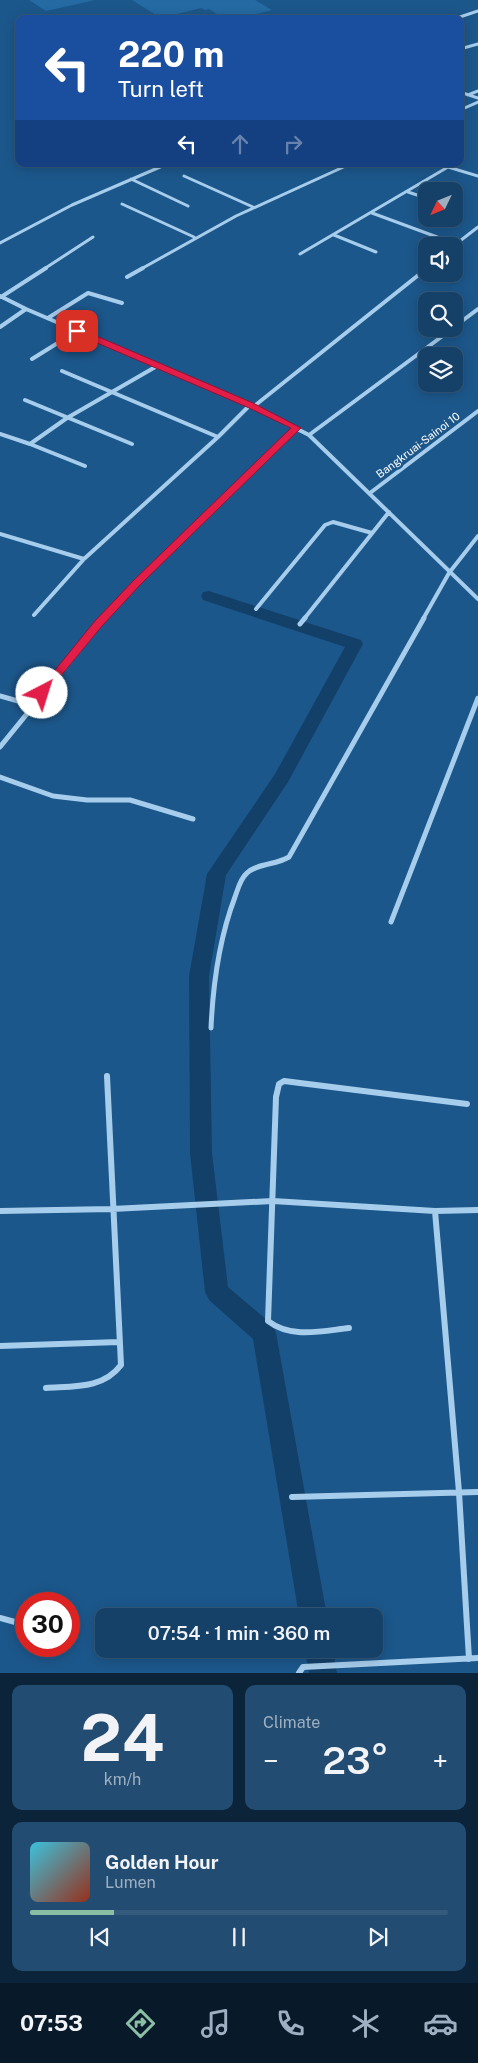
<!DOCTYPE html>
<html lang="en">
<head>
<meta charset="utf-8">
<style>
  body { margin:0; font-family:"Public Sans",sans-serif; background:#224c71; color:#f1f3f6; height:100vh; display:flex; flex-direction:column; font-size:19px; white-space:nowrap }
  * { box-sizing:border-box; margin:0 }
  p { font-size:16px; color:#9dafc0 }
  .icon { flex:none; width:28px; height:28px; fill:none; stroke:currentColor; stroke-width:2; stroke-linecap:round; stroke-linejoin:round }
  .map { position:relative; height:1673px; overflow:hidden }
  .panel { display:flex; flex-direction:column; gap:12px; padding:12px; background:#0c2439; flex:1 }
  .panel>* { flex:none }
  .hud { position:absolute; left:15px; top:15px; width:449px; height:152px; border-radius:10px; box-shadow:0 2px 12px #0003,0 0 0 1px #345a7c; background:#1a4fa0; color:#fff; overflow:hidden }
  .needle { width:32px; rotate:227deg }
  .controls { position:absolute; left:418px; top:182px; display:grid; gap:10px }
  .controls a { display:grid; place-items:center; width:45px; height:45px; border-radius:10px; background:#154168; box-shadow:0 2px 12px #0003,0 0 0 1px #345a7c; font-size:25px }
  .speed { position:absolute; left:15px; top:1592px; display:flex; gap:10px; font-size:25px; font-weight:700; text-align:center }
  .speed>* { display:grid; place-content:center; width:65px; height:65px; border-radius:50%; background:#154168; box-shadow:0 2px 12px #0003,0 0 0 1px #345a7c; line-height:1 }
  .speed .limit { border:8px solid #d22; background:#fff; color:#111 }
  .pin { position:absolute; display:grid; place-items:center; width:42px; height:42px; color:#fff; margin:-21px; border-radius:10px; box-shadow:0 2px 8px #0006 }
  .me { position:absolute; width:55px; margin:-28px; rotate:40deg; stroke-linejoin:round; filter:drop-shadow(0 0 4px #0008) }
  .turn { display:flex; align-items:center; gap:18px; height:105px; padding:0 20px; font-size:22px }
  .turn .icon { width:65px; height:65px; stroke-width:2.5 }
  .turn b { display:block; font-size:35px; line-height:42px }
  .lanes { display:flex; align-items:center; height:48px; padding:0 20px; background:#0003; justify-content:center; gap:25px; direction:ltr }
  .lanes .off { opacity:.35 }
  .big { font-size:38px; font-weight:600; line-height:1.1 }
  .panel .card { flex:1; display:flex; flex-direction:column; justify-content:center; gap:8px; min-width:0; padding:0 18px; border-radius:10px; background:#224c71 }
  .panel .dial { align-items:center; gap:0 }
  .dial b { font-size:65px; line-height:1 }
  .song { display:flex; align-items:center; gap:15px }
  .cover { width:60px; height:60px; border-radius:8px; background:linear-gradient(135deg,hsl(190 70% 55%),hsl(10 70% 35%)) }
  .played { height:5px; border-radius:2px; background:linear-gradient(90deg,#8abfa5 20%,#345a7c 20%) }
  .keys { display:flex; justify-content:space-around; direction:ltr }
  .heat { display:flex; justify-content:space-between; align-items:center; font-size:28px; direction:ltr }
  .panel .tiles { flex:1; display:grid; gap:12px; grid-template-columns:1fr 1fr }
  .card:last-child { grid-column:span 2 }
  .trip { position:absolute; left:95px; top:1608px; width:288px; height:50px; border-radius:10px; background:#154168; box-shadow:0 2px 12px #0003,0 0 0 1px #345a7c; font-weight:600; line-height:50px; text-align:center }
  .tab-bar { display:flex; height:80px; justify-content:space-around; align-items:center; background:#081a2a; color:#9dafc0 }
  .tab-bar .icon { width:35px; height:35px }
  .tab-bar .on { color:#8abfa5 }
  .tab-bar b { font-size:22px; color:#f1f3f6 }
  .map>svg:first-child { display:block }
  .green { fill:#256aa3 }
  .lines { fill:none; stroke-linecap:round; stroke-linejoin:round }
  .canal { fill:#134069; fill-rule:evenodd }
  .minor-far3 { stroke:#a7cdec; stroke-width:3 }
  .minor-far2 { stroke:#a7cdec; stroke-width:4 }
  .minor-far1 { stroke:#a7cdec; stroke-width:5 }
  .minor { stroke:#a7cdec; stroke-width:6 }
  .route { fill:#e11d48; stroke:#92132f }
  .labels { text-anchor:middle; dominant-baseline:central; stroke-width:5; stroke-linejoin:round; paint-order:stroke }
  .far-street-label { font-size:11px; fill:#fff; stroke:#1c578b }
</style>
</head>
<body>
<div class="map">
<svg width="478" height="1673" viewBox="0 0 478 1673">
  <rect width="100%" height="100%" fill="#1c578b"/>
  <path class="green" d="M29,0H95L46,11Z
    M132,0H255L272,10L236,19H225L209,9L205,10L201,8L161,18Z"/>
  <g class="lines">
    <path class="canal" d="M209,591L361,640L363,644L288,782L226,875L209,976L212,1153L228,1287L273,1325L276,1333L327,1616H299L253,1339L209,1300L205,1292L190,1153L189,976L207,874L275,774L345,647L203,600L201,596L203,592Z
      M305,1649H333L337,1673H309Z"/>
    <path class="minor-far3" d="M457,18L478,11
      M460,49L478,44
      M460,92L478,98
      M468,95L478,91
      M460,110L478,102
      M438,164L478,176
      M184,176L253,207
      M131,179L188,206
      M408,192L426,198
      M122,204L194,237
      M372,213L456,244L454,247
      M334,235L376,252
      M0,243L72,205L167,164
      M456,244L478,227
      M300,254L448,167
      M44,269L93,237
      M141,269L236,216L350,164"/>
    <path class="minor-far2" d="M127,277L143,268
      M0,296L26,309L250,405L309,435L478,599
      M1,297L46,268
      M48,318L88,293L122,303
      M0,327L26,309
      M454,327L478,309
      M32,359L77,331
      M62,371L218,437
      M25,400L132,444
      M253,407L426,269
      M0,434L30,444
      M309,435L452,329
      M85,466L30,444L67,418L157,366
      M370,493L478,411
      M0,534L84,559
      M256,609L325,525L333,522L372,533
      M34,615L84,559L218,437L250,405
      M104,619L138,582L296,428
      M304,619L389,512
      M423,619L449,573L478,536"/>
    <path class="minor-far1" d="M300,624L305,618
      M0,696L32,705
      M0,747L105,618
      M0,777L53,796L87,800H130L193,819
      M391,922L478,698
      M211,1028C213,983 219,939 235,897C238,889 240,879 247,873C258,863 276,865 289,857L424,618"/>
    <path class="minor" d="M0,1211L112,1209L273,1201L435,1211L478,1210
      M435,1211L459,1492L469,1659
      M349,1328C322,1331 291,1339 268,1321L276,1097L279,1084L284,1081L467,1104
      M0,1346L119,1342
      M46,1388C74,1386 103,1389 121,1365L107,1076
      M292,1497L478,1492
      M0,1618L26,1625
      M299,1673L303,1667L478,1658"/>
  </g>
  <path class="route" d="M74,329H80L253,403L301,428L141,584L102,626L45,695H38L36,693L38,691L95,621L134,580L291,428L247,407L74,333Z"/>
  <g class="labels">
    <g class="far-street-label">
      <text transform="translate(418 445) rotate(-37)">Bangkruai-Sainoi 10</text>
    </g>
  </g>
</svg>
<div class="controls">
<a><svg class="needle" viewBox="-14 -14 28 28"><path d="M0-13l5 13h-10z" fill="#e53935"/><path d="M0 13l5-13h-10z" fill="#9dafc0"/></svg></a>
<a><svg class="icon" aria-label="sound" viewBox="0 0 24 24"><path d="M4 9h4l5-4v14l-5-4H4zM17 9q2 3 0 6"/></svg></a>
<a><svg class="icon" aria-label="search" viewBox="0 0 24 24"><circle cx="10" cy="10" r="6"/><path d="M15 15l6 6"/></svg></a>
<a><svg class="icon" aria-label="layers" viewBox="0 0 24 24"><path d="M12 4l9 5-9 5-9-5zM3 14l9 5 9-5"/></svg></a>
</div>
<div class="speed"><div class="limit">30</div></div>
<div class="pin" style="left:77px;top:331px;background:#d93025"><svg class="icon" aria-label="arrive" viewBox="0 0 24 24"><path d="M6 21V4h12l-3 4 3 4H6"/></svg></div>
<svg class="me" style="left:42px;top:693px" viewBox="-20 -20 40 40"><circle r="19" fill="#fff"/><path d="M0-13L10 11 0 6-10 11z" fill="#e11d48"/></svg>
<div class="trip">07:54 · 1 min · 360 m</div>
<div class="hud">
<div class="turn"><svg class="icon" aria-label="left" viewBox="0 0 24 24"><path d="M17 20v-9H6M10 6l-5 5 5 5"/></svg><div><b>220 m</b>Turn left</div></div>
<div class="lanes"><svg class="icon" aria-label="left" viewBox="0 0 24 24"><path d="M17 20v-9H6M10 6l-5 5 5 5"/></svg><svg class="icon off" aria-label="ahead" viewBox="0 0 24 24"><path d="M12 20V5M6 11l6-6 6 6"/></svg><svg class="icon off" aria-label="right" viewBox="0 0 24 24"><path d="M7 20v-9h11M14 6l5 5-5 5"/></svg></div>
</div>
</div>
<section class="panel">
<div class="tiles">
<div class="card dial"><b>24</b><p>km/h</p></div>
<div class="card"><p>Climate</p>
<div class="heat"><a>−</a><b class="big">23°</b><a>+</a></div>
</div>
<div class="card">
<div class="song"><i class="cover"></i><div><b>Golden Hour</b><p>Lumen</p></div></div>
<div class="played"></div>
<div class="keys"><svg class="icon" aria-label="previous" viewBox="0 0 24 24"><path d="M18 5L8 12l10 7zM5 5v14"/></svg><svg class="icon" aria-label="pause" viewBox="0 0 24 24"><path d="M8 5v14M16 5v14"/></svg><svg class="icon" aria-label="next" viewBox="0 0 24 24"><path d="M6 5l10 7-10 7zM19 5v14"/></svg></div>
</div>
</div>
</section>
<nav class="tab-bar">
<b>07:53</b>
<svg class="icon on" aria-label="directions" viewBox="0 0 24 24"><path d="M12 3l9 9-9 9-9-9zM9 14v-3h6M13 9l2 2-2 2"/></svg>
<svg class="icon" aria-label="music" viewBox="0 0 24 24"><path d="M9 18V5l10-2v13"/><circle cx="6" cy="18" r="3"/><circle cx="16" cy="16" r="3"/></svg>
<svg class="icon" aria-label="phone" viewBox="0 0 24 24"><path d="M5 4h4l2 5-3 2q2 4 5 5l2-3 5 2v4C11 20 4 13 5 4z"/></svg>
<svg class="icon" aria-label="climate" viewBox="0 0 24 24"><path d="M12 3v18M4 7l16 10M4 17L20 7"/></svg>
<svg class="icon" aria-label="car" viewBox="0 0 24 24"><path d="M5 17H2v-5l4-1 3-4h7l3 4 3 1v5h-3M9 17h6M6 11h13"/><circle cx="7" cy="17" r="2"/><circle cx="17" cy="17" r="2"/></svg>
</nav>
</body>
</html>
